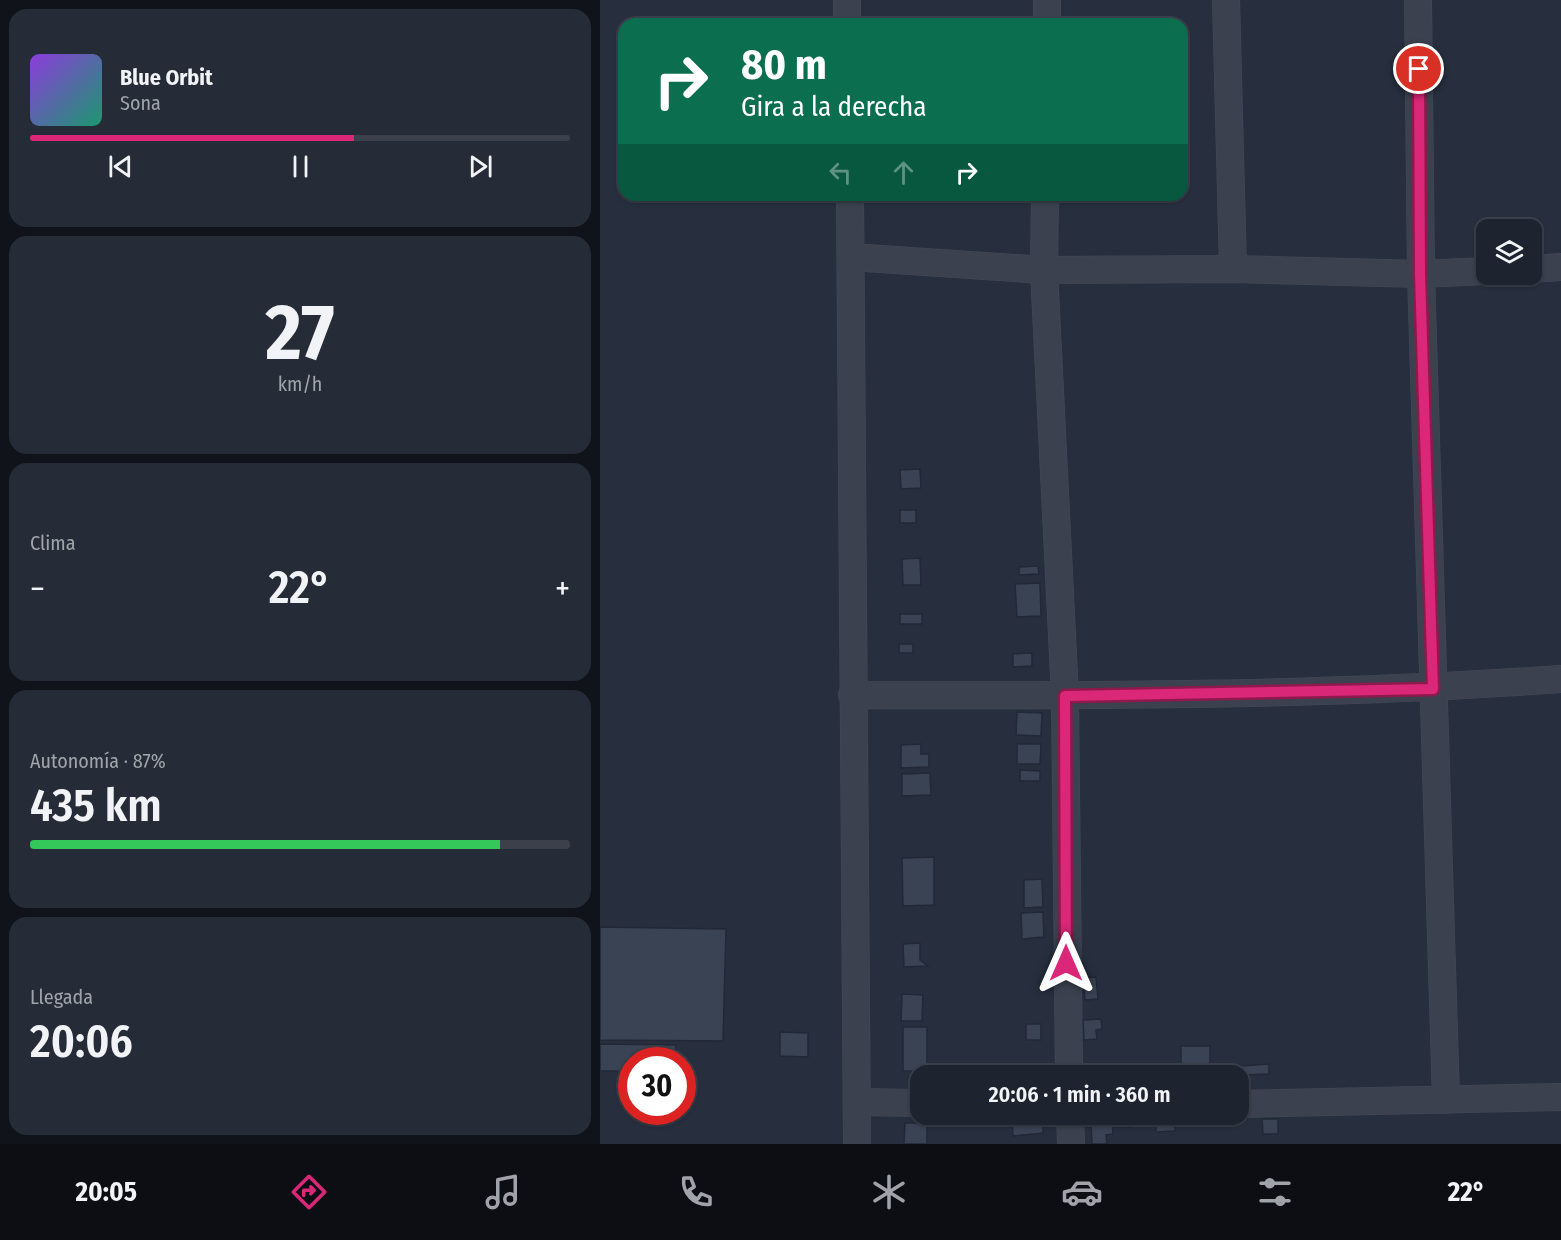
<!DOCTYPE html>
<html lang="es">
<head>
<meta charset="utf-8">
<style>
  body { margin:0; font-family:"Fira Sans Condensed",sans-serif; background:#252b37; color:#f1f3f6; height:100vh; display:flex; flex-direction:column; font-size:22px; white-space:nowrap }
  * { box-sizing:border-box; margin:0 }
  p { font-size:20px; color:#a0a4aa }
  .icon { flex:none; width:33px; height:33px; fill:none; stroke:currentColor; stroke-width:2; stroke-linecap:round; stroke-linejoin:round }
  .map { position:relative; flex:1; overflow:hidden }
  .panel { display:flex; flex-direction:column; gap:9px; padding:9px; background:#10131a; width:600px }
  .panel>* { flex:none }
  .guide { position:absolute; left:18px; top:18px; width:570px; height:183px; border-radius:18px; box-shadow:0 2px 4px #0004,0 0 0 2px #3b404b; background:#0b6e4f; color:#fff; overflow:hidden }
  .tools { position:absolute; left:876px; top:219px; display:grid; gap:12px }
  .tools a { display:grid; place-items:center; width:66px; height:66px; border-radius:12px; background:#1d232f; box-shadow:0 2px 4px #0004,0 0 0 2px #3b404b; font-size:30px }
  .speed { position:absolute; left:18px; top:1047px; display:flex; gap:12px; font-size:30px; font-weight:700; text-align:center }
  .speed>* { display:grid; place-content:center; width:78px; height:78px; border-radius:50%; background:#1d232f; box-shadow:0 2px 4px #0004,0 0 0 2px #3b404b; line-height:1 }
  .speed .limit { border:9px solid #d22; background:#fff; color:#111 }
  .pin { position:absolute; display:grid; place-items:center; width:51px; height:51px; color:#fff; margin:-26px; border:3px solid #fff; border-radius:50%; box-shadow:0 2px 6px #0007 }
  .me { position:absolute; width:66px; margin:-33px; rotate:0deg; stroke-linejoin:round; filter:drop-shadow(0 0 4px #0008) }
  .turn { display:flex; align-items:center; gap:21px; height:126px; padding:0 24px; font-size:27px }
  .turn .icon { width:78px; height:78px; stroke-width:2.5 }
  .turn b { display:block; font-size:42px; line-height:51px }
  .lanes { display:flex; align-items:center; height:57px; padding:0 24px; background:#0003; justify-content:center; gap:30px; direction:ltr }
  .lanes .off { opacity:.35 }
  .big { font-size:45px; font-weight:600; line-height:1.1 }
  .panel .tile { flex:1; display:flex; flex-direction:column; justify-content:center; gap:9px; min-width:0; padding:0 21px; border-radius:18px; background:#252b37 }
  .panel .dial { align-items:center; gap:0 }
  .dial b { font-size:78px; line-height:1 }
  .song { display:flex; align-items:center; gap:18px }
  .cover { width:72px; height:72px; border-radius:9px; background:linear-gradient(135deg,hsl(270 70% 55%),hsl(160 70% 35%)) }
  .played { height:6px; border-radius:3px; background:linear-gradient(90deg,#db2777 60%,#3b404b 60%) }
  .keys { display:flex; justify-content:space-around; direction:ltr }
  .heat { display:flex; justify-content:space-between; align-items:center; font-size:33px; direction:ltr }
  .charge { height:9px; border-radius:4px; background:linear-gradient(90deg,#34c759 87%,#3b404b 0) }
  .trip { position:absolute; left:310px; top:1065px; width:339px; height:60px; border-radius:18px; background:#1d232f; box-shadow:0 2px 4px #0004,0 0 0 2px #3b404b; font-weight:600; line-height:60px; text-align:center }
  .menu { display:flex; height:96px; justify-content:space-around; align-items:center; background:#0c0e13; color:#a0a4aa }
  .menu .icon { width:42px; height:42px }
  .menu .on { color:#db2777 }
  .menu b { font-size:27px; color:#f1f3f6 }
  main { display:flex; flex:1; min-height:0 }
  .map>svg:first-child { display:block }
  .building { fill:#394354; stroke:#222836; stroke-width:1.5 }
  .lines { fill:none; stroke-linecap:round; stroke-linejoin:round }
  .minor-casing { stroke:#444a58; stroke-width:28 }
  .minor { stroke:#3b414f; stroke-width:27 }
  .route-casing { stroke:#8e194d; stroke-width:15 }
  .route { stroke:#db2777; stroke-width:10 }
</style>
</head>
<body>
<main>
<section class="panel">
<div class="tile">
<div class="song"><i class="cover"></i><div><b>Blue Orbit</b><p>Sona</p></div></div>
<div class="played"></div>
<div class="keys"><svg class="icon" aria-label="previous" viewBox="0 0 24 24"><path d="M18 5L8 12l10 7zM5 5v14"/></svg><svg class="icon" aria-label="pause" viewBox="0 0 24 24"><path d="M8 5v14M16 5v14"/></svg><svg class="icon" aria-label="next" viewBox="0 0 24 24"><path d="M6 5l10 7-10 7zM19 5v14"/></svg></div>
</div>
<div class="tile dial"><b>27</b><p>km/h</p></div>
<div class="tile"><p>Clima</p>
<div class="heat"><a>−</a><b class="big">22°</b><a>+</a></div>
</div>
<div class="tile"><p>Autonomía · 87%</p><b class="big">435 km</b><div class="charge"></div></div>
<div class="tile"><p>Llegada</p><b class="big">20:06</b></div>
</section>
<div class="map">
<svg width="961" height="1144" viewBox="0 0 961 1144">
  <rect width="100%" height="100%" fill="#272f3f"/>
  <path class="building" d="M320,469L321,488L301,489L300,470Z
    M300,510H316V523H300Z
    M320,558L321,585H303L302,559Z
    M438,566L439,574L419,575V567Z
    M440,583L441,616L417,617L415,584Z
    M300,614H322V624H300Z
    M299,644H313V653H299Z
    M432,653V666L413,667V654Z
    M417,712L442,713L441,736L416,735Z
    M321,744V754H329V767L301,768V745Z
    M417,744H441L440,764H417Z
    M420,770L440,771V781H420Z
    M330,773L331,795L302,796V774Z
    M334,857V905L303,906L302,858Z
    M442,879L443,907L424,908V880Z
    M443,912L444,937L422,939L421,913Z
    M0,927L126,929L123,1041L0,1040Z
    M320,943V960L328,966L304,967L303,944Z
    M496,977L498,999L485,1000L483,978Z
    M302,994L323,995L322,1021H301Z
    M501,1019L502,1029L496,1030L497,1039L484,1040L483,1020Z
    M426,1024H441V1040H426Z
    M303,1027H327V1071H303Z
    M180,1032L208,1033V1057L180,1056Z
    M0,1044L76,1045L75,1060H32V1071H0Z
    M581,1046H610V1076H581Z
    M481,1064H498L499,1076H481Z
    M669,1064V1074L642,1075L641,1066Z
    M512,1116L513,1134L506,1135L507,1144H492L491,1124H499V1117Z
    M530,1117L531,1127H515L514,1118Z
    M556,1119H575V1131L556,1132Z
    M662,1119H678V1134H663Z
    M443,1120V1133L413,1136L412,1121Z
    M305,1123H327V1144H304Z"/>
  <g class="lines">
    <defs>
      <path id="minor" d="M247,0V24
        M626,0L633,269
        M447,24V0
        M250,195L257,1144
        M445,195L444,270L465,696L469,1076
        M251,257L444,270L633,269L821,274L818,0
        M932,269L961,267
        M252,695C489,696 725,696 961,679
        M846,1100L821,274L886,271
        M258,1102L321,1103
        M639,1104L961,1097
        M470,1114L471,1144"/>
    </defs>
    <use href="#minor" class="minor-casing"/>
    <use href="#minor" class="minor"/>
  </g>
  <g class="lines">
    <defs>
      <path id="route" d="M466,963L465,696L833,689L820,274L819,69"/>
    </defs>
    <use href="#route" class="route-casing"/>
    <use href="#route" class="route"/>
  </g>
</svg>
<div class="tools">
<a><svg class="icon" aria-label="layers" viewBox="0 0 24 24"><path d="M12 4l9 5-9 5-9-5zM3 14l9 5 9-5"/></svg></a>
</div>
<div class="speed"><div class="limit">30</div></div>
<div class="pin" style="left:819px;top:69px;background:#d93025"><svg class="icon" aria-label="arrive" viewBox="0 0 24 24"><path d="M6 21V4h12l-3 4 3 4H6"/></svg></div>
<svg class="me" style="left:466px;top:963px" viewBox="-20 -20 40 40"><path d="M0-17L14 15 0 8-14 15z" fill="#db2777" stroke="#fff" stroke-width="4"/></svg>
<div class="trip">20:06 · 1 min · 360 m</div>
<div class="guide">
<div class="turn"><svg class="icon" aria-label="right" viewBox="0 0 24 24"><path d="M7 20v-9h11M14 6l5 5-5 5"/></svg><div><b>80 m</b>Gira a la derecha</div></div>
<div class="lanes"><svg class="icon off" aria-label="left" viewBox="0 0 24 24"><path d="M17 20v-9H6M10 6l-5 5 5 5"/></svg><svg class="icon off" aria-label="ahead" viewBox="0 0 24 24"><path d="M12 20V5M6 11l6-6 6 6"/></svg><svg class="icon" aria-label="right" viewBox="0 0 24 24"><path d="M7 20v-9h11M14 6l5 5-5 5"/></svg></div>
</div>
</div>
</main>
<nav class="menu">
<b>20:05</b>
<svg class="icon on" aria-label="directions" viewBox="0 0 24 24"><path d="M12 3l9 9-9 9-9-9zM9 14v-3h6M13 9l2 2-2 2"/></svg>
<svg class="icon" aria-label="music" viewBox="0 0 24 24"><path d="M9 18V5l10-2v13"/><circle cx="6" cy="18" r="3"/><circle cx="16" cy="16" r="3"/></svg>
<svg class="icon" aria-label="phone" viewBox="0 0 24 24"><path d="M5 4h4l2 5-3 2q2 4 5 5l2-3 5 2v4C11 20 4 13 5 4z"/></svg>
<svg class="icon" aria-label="climate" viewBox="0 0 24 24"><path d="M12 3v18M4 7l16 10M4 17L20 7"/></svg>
<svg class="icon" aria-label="car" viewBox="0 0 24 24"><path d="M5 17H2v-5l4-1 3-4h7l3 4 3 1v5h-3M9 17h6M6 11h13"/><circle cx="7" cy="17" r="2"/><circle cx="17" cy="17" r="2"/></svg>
<svg class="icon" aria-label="filters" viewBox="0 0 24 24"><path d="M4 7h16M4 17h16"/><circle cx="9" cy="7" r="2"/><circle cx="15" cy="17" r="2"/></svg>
<b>22°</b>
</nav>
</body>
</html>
